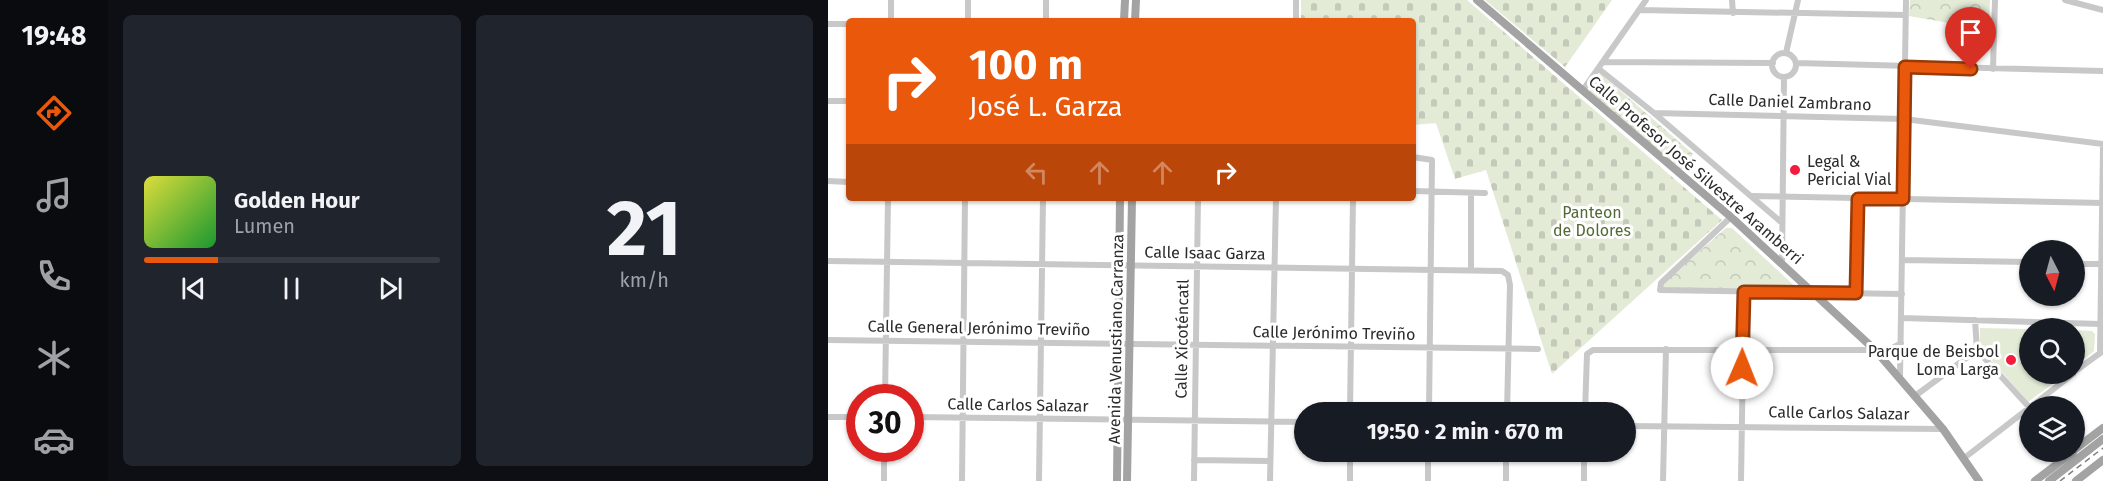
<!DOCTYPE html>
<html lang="en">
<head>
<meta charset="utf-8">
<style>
  body { margin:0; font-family:"Fira Sans",sans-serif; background:#20242c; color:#f1f3f6; height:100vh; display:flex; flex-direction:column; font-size:22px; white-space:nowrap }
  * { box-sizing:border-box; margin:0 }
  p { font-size:20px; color:#9ea1a6 }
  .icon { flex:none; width:33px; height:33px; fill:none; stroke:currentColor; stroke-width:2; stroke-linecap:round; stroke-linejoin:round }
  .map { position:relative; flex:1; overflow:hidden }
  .side { display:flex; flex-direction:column; gap:15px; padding:15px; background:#0d0f14; width:720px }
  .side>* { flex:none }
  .guide { position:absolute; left:18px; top:18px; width:570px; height:183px; border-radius:6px; box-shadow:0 2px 4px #0004; background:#ea580c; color:#fff; overflow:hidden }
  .needle { width:39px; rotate:174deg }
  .fabs { position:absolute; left:1191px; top:240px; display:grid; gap:12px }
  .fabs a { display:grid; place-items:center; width:66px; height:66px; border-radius:50%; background:#171b24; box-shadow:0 2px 4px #0004; font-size:30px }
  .speed { position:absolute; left:18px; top:384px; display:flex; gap:12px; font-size:30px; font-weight:700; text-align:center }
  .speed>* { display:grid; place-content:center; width:78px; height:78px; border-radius:50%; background:#171b24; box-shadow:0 2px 4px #0004; line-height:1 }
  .speed .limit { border:9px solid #d22; background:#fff; color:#111 }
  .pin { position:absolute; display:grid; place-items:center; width:51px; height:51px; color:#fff; margin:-62px -26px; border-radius:50% 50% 50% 0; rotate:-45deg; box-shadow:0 0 6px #0007 }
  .pin .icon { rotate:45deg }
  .me { position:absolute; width:66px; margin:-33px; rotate:1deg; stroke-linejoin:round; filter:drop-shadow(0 0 4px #0008) }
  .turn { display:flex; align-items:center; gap:21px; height:126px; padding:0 24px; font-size:27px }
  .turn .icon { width:78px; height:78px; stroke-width:2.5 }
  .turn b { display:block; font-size:42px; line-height:51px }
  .lanes { display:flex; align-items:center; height:57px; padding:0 24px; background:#0003; justify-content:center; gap:30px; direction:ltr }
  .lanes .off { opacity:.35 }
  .side .card { flex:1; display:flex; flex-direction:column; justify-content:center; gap:9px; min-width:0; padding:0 21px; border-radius:9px; background:#20242c }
  .side .dial { align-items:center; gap:0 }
  .dial b { font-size:78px; line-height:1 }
  .song { display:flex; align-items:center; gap:18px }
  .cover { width:72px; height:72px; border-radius:9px; background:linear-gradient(135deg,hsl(60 70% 55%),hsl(130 70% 35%)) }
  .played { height:6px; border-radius:3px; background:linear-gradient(90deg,#ea580c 25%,#363941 25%) }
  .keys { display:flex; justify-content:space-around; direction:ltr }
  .side .tiles { flex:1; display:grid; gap:15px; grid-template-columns:repeat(2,1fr) }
  .trip { position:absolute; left:466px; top:402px; width:342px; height:60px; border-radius:30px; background:#171b24; box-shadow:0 2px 4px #0004; font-weight:700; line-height:60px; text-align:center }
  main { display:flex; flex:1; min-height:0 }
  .dock { display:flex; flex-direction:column; width:108px; justify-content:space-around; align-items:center; background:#090b0e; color:#9ea1a6 }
  .dock .icon { width:42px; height:42px }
  .dock .selected { color:#ea580c }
  .dock b { font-size:27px; color:#f1f3f6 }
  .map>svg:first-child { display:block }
  .grass { fill:#e3ebd7 }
  .cemetery { fill:url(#cemetery-stones) }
  .park { fill:url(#park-crowns) }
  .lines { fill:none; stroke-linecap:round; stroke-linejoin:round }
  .minor { stroke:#c8c8c8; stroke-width:6 }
  .major { stroke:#a3a3a3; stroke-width:8 }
  .rail { stroke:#808080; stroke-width:1.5; stroke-dasharray:6 4.5; stroke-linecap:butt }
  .route-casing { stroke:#983908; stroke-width:15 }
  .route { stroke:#ea580c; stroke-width:10 }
  .poi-dot { fill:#f41c3e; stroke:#fff; stroke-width:2 }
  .labels { text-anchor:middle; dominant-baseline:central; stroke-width:6; stroke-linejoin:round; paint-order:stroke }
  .street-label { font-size:16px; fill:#2b2b2b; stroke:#fff }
  .poi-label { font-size:16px; fill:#2b2b2b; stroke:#fff; text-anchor:start }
  .park-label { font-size:16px; fill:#536a36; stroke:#fff }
</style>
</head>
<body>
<main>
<nav class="dock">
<b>19:48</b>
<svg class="icon selected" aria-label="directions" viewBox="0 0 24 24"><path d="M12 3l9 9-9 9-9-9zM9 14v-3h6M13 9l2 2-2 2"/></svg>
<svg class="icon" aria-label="music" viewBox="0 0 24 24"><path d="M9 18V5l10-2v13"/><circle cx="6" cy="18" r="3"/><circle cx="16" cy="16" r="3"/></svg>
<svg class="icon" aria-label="phone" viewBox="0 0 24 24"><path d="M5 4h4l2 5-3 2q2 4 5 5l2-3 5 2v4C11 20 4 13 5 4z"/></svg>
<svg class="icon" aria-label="climate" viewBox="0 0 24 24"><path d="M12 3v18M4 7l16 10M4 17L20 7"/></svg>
<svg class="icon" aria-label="car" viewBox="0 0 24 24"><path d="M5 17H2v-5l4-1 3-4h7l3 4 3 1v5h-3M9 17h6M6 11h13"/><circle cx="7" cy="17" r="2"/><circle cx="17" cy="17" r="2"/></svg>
</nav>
<section class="side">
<div class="tiles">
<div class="card">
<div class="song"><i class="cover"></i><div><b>Golden Hour</b><p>Lumen</p></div></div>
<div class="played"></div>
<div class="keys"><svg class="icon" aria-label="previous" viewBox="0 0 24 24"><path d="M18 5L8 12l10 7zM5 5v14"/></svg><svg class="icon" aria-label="pause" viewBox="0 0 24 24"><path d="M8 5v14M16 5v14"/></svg><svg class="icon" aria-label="next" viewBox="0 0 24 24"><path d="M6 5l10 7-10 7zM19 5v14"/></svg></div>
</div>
<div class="card dial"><b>21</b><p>km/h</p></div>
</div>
</section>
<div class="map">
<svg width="1275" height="481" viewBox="0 0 1275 481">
  <defs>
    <pattern id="cemetery-stones" width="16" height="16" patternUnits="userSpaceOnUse" patternTransform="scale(1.5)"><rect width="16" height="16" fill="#e3ebd7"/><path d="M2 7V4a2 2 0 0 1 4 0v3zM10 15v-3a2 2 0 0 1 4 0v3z" fill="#c3cab9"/></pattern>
    <pattern id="park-crowns" width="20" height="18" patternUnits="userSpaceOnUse" patternTransform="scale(1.5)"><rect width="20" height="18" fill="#e3ebd7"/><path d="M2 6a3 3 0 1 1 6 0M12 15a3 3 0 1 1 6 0" fill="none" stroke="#c3cab9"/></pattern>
  </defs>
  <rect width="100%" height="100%" fill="#fff"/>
  <path class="grass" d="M1152,328L1201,329L1202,374H1238L1200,402L1152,347Z
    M1247,330L1264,331L1267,334L1266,351L1247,367Z"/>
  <path class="cemetery" d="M473,0H639L894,220L724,374L658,170L627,179L608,123L585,125V21H473Z
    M657,0H784L737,67Z"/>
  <path class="park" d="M1082,0H1162L1161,30L1081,16Z
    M772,73L865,154L853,170L762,92V87Z
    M898,228H904L972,291H835L833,285Z"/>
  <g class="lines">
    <path class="minor" d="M904,0L905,13
      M1237,0L1275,10
      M811,10L1077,15
      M63,21V0
      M140,21V0
      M218,21V0
      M468,21V0
      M0,24H21
      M958,53L970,0
      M944 65a12 12 0 1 1 24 0a12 12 0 1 1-24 0Z
      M775,62L945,63
      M969,63L1275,71
      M771,69L826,113L953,222
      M1165,69L1167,0
      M755,90L818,0
      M0,101H21
      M826,113L1076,119L1275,144
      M585,157L604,160L601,412
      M0,181L21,182
      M585,191L657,193
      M924,196L1275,203
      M903,217L833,283L832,290L1074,294
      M1074,260L1202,262
      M0,261L674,271L680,275L682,285L679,412
      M954,263L956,77
      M1246,264H1273
      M643,270V193
      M1028,293L1030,199
      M1074,318L1272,324
      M1147,320L1149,350
      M0,340L710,349
      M1149,350L1200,406
      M1272,353L1275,147
      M1052,355L1073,343
      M1246,372L1275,351
      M1072,377L1078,0
      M1087,396L1149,350
      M57,398L60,198
      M522,412L525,198
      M757,412L759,354L765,350H1047
      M0,417H32
      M82,417L477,422
      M798,426L1115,429
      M1135,459L1245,374
      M366,460L442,461
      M56,481V448
      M134,481L137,198
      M211,481L215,198
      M366,481L370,198
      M442,481L448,198
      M522,481V452
      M600,481V452
      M678,481V452
      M756,481V452
      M835,481L838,349
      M913,481L916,292"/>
    <path class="major" d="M649,0L903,217L1047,350L1115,429L1151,481
      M296,21L297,0
      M307,21L308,0
      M1246,450L1275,428
      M289,481L292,198
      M299,481L304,198
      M1207,481L1245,452
      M1221,481L1275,439
      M1248,481L1275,460"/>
    <path class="rail" d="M1232,481L1275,448"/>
  </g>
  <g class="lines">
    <defs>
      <path id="route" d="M914,368L916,292L1028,293L1030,199H1075L1077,67L1143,69"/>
    </defs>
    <use href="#route" class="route-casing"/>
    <use href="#route" class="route"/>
  </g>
  <g class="poi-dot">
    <circle cx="967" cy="170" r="6"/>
    <circle cx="1183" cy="360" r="6"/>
  </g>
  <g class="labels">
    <g class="street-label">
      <text transform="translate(962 102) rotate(2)">Calle Daniel Zambrano</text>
      <text transform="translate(868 170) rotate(41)">Calle Profesor José Silvestre Aramberri</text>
      <text transform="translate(377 253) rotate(1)">Calle Isaac Garza</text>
      <text transform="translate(151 328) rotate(1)">Calle General Jerónimo Treviño</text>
      <text transform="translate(506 333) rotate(1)">Calle Jerónimo Treviño</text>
      <text transform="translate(288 339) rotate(-89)">Avenida Venustiano Carranza</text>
      <text transform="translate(354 339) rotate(-89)">Calle Xicoténcatl</text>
      <text transform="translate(190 405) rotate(1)">Calle Carlos Salazar</text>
      <text transform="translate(1011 413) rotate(1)">Calle Carlos Salazar</text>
    </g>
    <g class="poi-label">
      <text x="979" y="161">Legal &amp;<tspan x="979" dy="18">Pericial Vial</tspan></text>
      <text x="1171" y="351" text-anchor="end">Parque de Beisbol<tspan x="1171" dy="18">Loma Larga</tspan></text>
    </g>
    <g class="park-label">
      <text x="764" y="212">Panteon<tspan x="764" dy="18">de Dolores</tspan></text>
    </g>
  </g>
</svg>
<div class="fabs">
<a><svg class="needle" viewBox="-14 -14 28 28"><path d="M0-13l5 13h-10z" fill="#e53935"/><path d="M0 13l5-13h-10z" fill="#9ea1a6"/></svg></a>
<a><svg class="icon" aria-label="search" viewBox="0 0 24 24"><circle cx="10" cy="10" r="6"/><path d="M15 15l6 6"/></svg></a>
<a><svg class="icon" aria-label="layers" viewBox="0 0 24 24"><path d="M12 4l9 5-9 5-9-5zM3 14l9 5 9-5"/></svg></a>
</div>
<div class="speed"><div class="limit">30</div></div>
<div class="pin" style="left:1143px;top:69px;background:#d93025"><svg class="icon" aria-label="arrive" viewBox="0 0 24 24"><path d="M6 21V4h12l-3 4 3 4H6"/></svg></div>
<svg class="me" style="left:914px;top:368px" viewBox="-20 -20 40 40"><circle r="19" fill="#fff"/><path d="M0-13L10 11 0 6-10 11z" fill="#ea580c"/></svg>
<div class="trip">19:50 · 2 min · 670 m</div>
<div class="guide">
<div class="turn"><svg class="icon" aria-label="right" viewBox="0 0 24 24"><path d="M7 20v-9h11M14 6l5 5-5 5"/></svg><div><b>100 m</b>José L. Garza</div></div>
<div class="lanes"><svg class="icon off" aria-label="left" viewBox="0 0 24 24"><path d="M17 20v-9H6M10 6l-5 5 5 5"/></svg><svg class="icon off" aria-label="ahead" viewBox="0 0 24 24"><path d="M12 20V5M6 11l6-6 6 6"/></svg><svg class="icon off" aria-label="ahead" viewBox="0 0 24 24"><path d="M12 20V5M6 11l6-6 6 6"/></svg><svg class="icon" aria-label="right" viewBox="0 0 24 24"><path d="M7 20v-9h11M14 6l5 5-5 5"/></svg></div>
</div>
</div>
</main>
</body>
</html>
